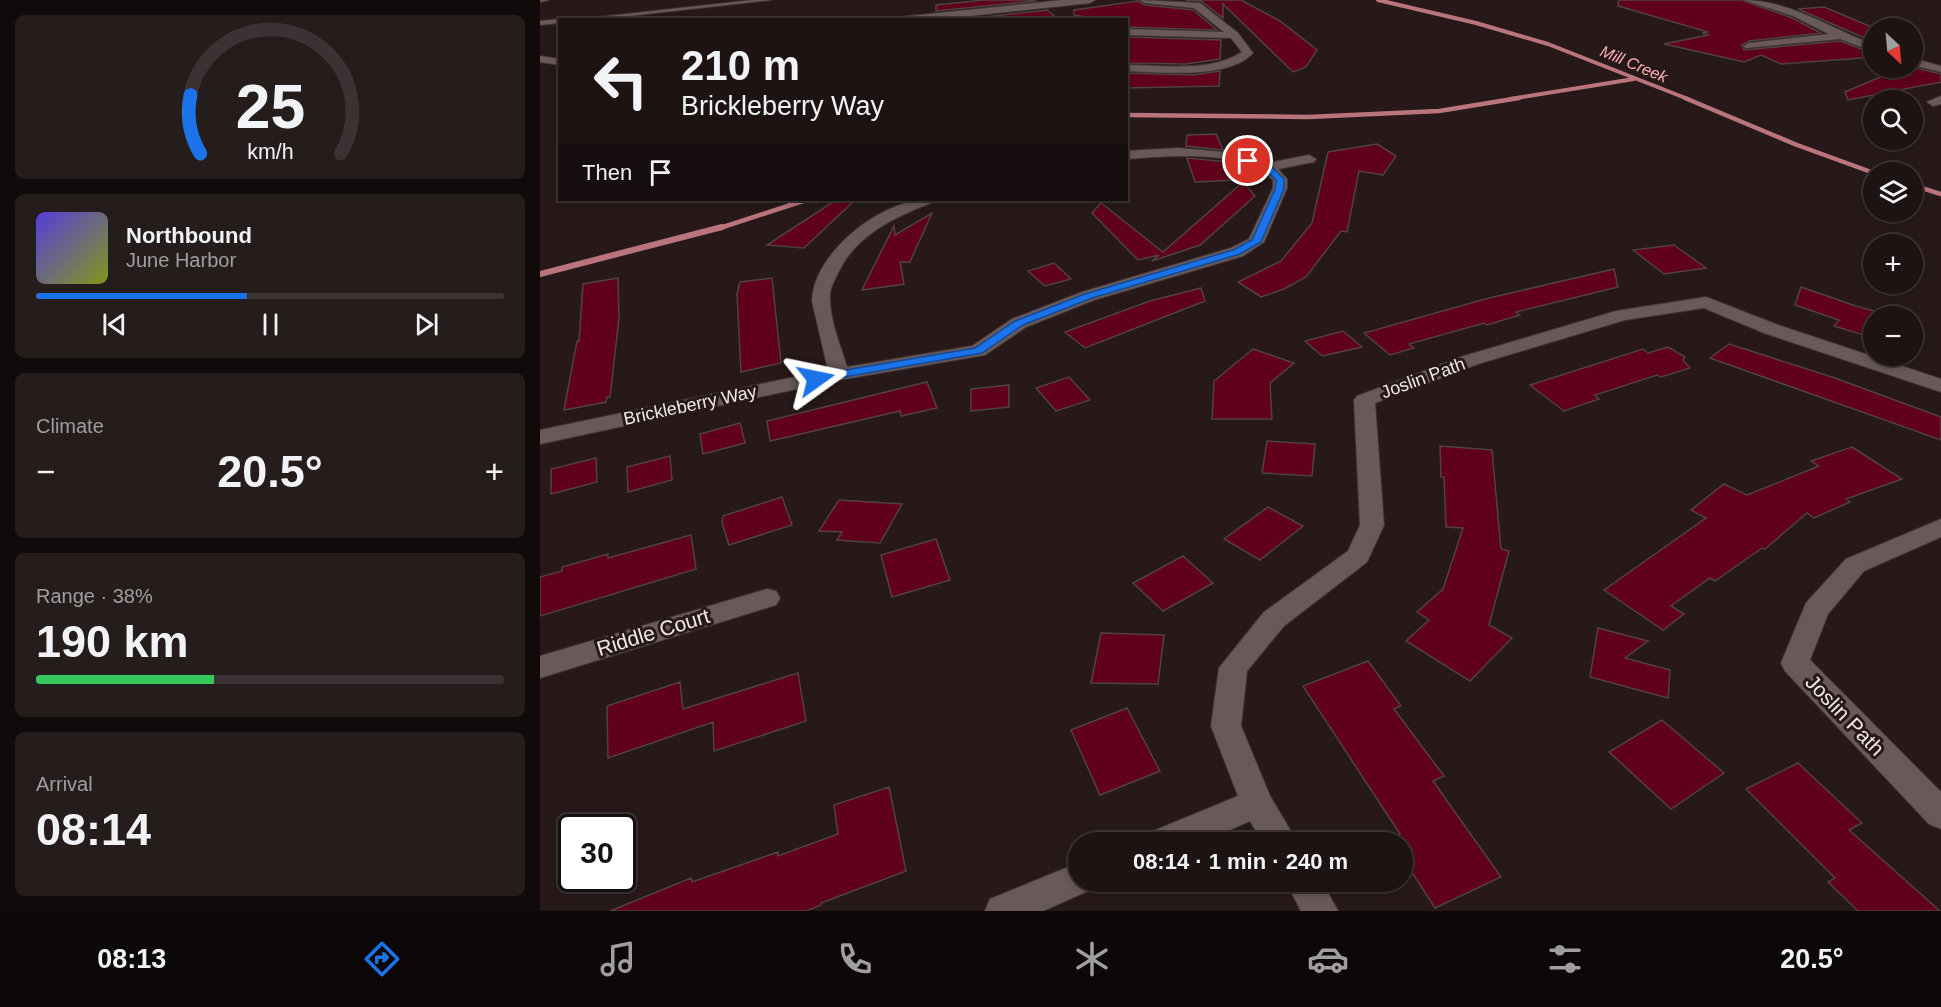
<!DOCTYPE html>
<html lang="en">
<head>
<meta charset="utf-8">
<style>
  body { margin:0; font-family:Arial,sans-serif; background:#251c1c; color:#f1f3f6; height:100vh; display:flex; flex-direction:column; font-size:22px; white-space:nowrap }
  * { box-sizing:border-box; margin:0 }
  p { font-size:20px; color:#a09ea0 }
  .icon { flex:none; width:33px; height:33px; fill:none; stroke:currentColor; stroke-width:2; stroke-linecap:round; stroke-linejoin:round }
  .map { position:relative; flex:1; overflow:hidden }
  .sheet { display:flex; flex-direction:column; gap:15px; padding:15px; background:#100a0a; width:540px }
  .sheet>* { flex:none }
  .top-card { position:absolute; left:18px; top:18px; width:570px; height:183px; border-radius:0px; box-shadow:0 3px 9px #0003,0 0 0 2px #3b3233; background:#1d1313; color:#f1f3f6; overflow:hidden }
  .needle { width:39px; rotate:154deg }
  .controls { position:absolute; left:1323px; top:18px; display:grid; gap:12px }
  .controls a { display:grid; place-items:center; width:60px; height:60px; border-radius:50%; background:#1d1313; box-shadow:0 3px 9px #0003,0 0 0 2px #3b3233; font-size:30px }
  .speed { position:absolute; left:18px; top:814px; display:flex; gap:12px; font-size:30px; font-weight:700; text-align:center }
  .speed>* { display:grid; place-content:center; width:78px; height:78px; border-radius:50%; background:#1d1313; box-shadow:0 3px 9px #0003,0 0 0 2px #3b3233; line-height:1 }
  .speed .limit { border:3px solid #111; border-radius:9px; background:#fff; color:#111 }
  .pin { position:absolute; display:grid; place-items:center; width:51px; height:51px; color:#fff; margin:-26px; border:3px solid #fff; border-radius:50%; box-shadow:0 2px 6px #0007 }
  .me { position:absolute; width:66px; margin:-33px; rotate:78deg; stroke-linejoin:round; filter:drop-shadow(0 0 4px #0008) }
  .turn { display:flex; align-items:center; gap:21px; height:126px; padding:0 24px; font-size:27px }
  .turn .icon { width:78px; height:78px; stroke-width:2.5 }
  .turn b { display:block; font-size:42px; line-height:51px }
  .then { display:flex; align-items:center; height:57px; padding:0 24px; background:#0003; gap:12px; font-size:22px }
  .big { font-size:45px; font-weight:700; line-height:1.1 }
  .sheet .card { flex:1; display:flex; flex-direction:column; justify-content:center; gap:9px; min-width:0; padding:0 21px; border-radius:9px; background:#251c1c }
  .sheet .dial { align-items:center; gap:0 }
  .dial svg { height:156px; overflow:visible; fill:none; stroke:#3b3233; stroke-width:7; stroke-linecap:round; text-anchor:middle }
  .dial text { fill:#f1f3f6; stroke:none }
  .song { display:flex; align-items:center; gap:18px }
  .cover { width:72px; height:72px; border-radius:9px; background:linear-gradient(135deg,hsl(250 70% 55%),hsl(70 70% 35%)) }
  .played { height:6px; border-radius:3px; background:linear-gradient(90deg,#1a73e8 45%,#3b3233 45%) }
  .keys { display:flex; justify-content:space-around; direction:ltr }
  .heat { display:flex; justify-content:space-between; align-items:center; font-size:33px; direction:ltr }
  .charge { height:9px; border-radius:4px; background:linear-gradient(90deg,#34c759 38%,#3b3233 0) }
  .trip { position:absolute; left:528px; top:832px; width:345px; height:60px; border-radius:30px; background:#1d1313; box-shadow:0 3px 9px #0003,0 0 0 2px #3b3233; font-weight:700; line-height:60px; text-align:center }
  .tabs { display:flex; height:96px; justify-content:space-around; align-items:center; background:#0c0808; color:#a09ea0 }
  .tabs .icon { width:42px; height:42px }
  .tabs .current { color:#1a73e8 }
  .tabs b { font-size:27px; color:#f1f3f6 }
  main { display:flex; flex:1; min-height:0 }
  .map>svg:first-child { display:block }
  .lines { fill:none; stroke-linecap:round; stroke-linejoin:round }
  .stream-far2 { stroke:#b9747c; stroke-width:4 }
  .stream-far1 { stroke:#b9747c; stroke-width:4.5 }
  .stream { stroke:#b9747c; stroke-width:6 }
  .building { fill:#61001b; stroke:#514142; stroke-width:1.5 }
  .service-casing { stroke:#413637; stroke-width:2 }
  .minor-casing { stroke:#413637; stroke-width:2 }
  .service { fill:#6a5959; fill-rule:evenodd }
  .minor { fill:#6a5959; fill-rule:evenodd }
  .route { fill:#1a73e8; stroke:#114b97; stroke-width:1.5 }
  .labels { text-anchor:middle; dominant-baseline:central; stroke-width:6; stroke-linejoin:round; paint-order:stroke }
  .far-water-label { font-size:16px; font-style:italic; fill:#ffafb4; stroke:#271919 }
  .street-label { font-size:18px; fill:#f1e7e7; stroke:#271919 }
  .near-street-label { font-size:21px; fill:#f1e7e7; stroke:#271919 }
</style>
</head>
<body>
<main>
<section class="sheet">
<div class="card dial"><svg viewBox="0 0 100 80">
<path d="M14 69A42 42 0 1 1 86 69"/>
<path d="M14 69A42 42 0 0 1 9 39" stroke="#1a73e8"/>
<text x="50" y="56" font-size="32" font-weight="700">25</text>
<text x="50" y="72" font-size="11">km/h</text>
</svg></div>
<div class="card">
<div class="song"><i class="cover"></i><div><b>Northbound</b><p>June Harbor</p></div></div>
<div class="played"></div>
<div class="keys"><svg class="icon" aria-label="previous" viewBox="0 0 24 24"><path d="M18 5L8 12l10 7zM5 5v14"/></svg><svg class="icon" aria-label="pause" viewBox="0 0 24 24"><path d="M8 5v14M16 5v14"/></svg><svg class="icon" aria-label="next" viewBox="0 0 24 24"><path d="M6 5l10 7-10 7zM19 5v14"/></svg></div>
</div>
<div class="card"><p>Climate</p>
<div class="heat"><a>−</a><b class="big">20.5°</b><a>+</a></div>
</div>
<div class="card"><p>Range · 38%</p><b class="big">190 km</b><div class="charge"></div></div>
<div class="card"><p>Arrival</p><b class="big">08:14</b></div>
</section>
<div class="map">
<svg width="1401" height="911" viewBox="0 0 1401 911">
  <rect width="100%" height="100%" fill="#271919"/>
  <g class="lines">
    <path class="stream-far2" d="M838,0L936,23L1008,44L1148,99
      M970,99L1094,79"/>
    <path class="stream-far1" d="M1145,98L1257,145L1334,173
      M586,115L768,117L899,111L979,98
      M1372,185L1401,194
      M177,229L266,200"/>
    <path class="stream" d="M0,274L182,227"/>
  </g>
  <path class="building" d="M445,0H495L496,1L396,11V5Z
    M645,0H701L740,21L777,50L766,67L753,72L683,4V18L661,1Z
    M1079,0H1201L1252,18L1281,33L1209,41L1202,45L1204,50L1300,41L1334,54V57L1241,64L1221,55L1204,62L1124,44L1168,35L1162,33L1168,32L1078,6Z
    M598,1L605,5L653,10L677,30L586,27V20H563L534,15V10Z
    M1284,7L1334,28V42L1258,9Z
    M507,10L519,20H418Z
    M586,37L681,40L680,59L646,64L586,63Z
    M1372,67L1401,74V82L1308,100L1305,92L1361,68Z
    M680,71L679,86L586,88V73L653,75Z
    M676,134L683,150L646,146L647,135Z
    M837,144L856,156L843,175L819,171L807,232L801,231L766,277L744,289L721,297L698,282L741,261L772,223L788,152Z
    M647,158L688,162L696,180L655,182Z
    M703,182L715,196L660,245L612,261L619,255L598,260L552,213L561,203L623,252Z
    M296,200H311L313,202L264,248L227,245Z
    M392,213L370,262H360L364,284L322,290L354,226L355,235Z
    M1134,245L1166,268L1124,274L1093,250Z
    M514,263L531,279L505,286L488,271Z
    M1074,269L1078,287L976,312L980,315L947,325L944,323L869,344L874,348L850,355L824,333L949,298Z
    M78,278L79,318L70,397H67L66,402L24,410L37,341H39L43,284Z
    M232,278L241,363L201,372L197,294L200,282Z
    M1261,287L1313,305L1344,314L1342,316H1334V328L1327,336L1294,326L1299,320L1255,305Z
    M661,288L665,301L545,348L525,332L610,301Z
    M803,331L822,347L782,356L765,341Z
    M1189,344L1292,377L1401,417V440L1170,358Z
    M1128,347L1145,357L1143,360L1150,368L1121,377L1117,375L1055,395L1059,399L1024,411L990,385L1103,349L1108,353Z
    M713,349L754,363L730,383L732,419H672L674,381Z
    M529,377L550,400L516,411L496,388Z
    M387,382L397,408L361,416L360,411L230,441L227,421Z
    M469,385V407L431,411V389Z
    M200,423L205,443L163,454L160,434Z
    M727,441L775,444L772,476L722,473Z
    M900,446L952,450L961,549L969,551L949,625L972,638L930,681L866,641L889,620L877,612L903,589L923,528L906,527L904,477H901Z
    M1312,447L1362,479L1306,499L1310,502L1274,518L1267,513L1225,549L1222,548L1175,581L1170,578L1131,606L1144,614L1123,630L1064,590L1166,518L1151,510L1184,484L1207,495L1279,466L1271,461Z
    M130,456L132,480L88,492L87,467Z
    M56,458L57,482L11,494V469Z
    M242,497L252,525L189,545L182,523L183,516Z
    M299,500L362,504L340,543L297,540L302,532L279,531Z
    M728,507L763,526L720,560L684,539Z
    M151,535L156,569L0,616V577L22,571V567L68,554V558Z
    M396,539L410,580L352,597L341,555Z
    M643,556L673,583L623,611L593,583Z
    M1058,628L1108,641L1085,658L1130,670L1128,698L1050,677Z
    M561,633L624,635L618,684L551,683Z
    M828,661L861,706L854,709L904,776L893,781L961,877L895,908L862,857V843H854L851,838L860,834L763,686Z
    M258,673L266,721L174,751L173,722L68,758L67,706L140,682L143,709Z
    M587,708L620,771L560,795L531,730Z
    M1122,720L1184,773L1131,809L1069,752Z
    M1258,763L1322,823L1309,830L1400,911H1318L1288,882L1295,878L1206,789Z
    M349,787L366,871L281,903V905L266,911H70L151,878L152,882L238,852V856L298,834L294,805Z"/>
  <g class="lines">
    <defs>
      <path id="service" d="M0,0H9L0,2Z
        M214,0H231L53,20H31Z
        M20,19V23L0,25V21Z"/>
      <path id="minor" d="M523,0H555L550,3L392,20H355L360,17Z
        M600,0L660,3L698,33L713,53C688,80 621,72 586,71V65C623,65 670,73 702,52L691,38L586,35V29L684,32L654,8L605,3Z
        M1203,0C1249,0 1292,29 1334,45V52L1300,39L1205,48L1204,46L1209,43L1289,34L1253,16Z
        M0,56L20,59V65L0,62Z
        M1372,58L1401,66V72L1372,65Z
        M1401,96V104L1393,106L1387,102Z
        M638,148L695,153L728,163L769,155L776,159L774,162L738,169L747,179V188L724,242L703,256L554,300L486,327L445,355L299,380L0,444V430L288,370L272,301C273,252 346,195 394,200L391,203C354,217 315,236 298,273C295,280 290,287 290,295C289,319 300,344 307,367L432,346L472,319L542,292L691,248L709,239L733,188V180C702,148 627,156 586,159V151Z
        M1166,297L1238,325L1401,379V392L1224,333L1164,308L1085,320L938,364L835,403L844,525L827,562L744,626L707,671L701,726L730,796L758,843H723L710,821L660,843H606L611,832L698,796L671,726L679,668L724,612L808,551L820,525L814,400L817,396L924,356L1076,311Z
        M1401,519V537L1324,571L1288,614L1270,660L1401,792V829L1389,824L1245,671L1241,663L1266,603L1306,559Z
        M227,589L236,591L240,598L236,605L0,678V656Z
        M538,863V882H554L550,890L503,911H445L450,899Z
        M746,882H782L798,911H761Z"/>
    </defs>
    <use href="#service" class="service-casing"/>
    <use href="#minor" class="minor-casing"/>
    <use href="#service" class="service"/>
    <use href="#minor" class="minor"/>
  </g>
  <path class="route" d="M708,159L730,165L744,179V189L721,242L700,254L552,298L483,325L442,353L276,382L270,379L276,375L435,348L475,321L545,294L693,250L712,240L735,189L736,180L724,169L705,163V160Z"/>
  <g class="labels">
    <g class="far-water-label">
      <text transform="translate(1094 64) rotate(23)">Mill Creek</text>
    </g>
    <g class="street-label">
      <text transform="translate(883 378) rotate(-20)">Joslin Path</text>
      <text transform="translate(150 405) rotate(-12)">Brickleberry Way</text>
    </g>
    <g class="near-street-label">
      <text transform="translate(113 632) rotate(-17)">Riddle Court</text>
      <text transform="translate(1305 715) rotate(46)">Joslin Path</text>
    </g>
  </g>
</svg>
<div class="controls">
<a><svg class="needle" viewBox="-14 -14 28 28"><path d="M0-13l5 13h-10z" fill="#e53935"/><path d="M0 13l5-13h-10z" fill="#a09ea0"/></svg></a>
<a><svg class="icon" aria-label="search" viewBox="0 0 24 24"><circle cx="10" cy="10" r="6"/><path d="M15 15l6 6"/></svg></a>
<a><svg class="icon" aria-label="layers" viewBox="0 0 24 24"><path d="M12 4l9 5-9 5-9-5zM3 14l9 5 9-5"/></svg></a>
<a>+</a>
<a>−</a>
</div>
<div class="speed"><div class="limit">30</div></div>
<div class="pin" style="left:708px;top:161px;background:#d93025"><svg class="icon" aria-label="arrive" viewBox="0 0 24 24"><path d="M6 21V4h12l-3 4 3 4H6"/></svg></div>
<svg class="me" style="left:276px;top:379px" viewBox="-20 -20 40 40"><path d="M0-17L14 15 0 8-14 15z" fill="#1a73e8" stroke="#fff" stroke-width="4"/></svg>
<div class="trip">08:14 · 1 min · 240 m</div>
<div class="top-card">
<div class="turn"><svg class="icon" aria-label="left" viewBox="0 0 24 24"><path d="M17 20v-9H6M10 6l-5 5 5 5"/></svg><div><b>210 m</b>Brickleberry Way</div></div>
<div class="then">Then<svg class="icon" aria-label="arrive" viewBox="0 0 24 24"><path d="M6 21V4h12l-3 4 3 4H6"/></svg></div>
</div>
</div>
</main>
<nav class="tabs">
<b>08:13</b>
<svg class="icon current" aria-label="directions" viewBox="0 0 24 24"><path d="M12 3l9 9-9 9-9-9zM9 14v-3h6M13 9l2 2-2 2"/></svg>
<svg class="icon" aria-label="music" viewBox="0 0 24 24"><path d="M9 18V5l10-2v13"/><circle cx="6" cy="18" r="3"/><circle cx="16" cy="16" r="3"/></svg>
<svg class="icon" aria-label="phone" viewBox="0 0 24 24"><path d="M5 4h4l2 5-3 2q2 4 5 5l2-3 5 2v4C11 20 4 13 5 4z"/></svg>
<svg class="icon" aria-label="climate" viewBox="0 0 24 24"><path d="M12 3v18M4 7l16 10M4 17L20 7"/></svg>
<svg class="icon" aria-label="car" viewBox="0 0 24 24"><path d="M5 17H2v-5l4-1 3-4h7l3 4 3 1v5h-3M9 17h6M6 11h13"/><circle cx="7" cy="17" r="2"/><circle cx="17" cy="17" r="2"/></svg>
<svg class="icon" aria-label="filters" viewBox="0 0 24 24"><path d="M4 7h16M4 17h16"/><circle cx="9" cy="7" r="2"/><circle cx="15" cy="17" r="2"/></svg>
<b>20.5°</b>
</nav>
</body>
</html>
